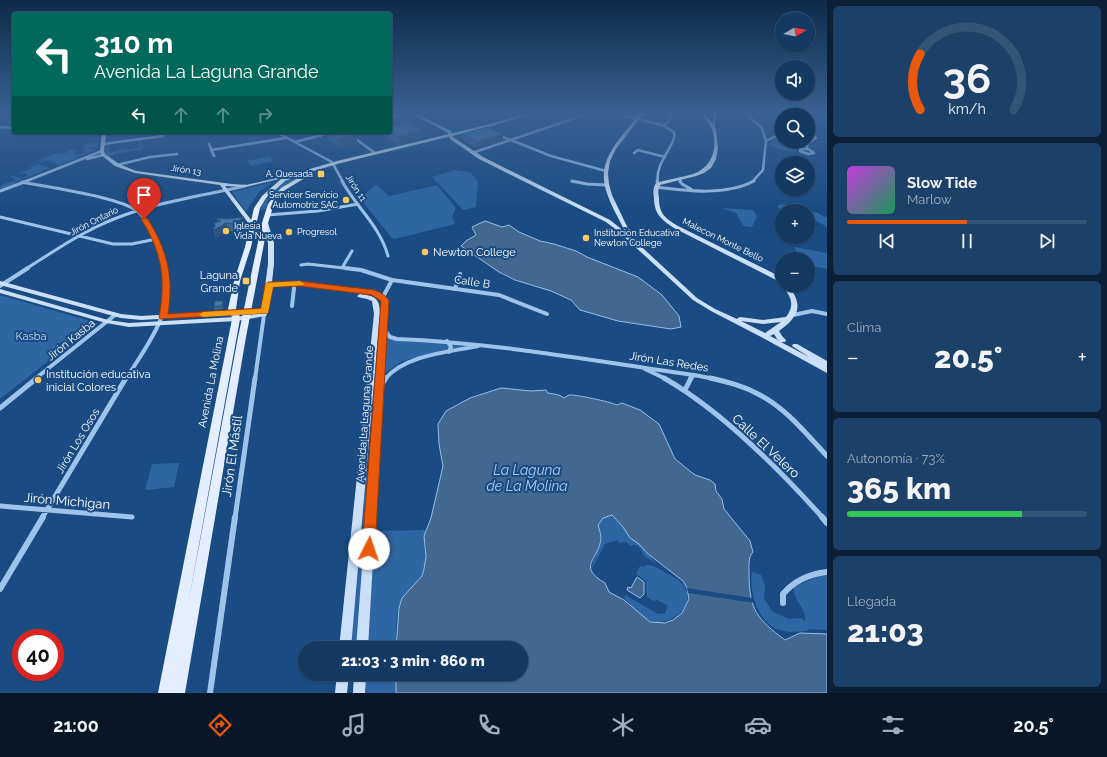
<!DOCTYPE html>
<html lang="es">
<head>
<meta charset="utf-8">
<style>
  body { margin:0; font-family:Raleway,sans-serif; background:#1d4068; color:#f1f3f6; height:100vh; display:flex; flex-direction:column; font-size:15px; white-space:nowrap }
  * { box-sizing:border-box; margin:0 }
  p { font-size:13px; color:#9dacbe }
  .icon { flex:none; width:22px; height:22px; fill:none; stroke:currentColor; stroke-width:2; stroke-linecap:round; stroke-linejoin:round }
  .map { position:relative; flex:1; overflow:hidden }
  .side { display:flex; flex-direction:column; gap:6px; padding:6px; background:#0b1f36; width:280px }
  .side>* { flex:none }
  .hud { position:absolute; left:12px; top:12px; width:380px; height:122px; border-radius:4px; box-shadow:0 1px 3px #0004,0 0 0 1px #335377; background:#00695c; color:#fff; overflow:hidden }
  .needle { width:26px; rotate:81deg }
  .fabs { position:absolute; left:775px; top:12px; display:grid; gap:8px }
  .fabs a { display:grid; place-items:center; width:40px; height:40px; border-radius:50%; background:#143962; box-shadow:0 1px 3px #0004,0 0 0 1px #335377; font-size:20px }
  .speed { position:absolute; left:12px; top:629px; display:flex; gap:8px; font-size:20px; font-weight:700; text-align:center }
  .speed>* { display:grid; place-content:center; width:52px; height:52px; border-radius:50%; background:#143962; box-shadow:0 1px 3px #0004,0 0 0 1px #335377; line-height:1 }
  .speed .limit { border:6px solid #d22; background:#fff; color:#111 }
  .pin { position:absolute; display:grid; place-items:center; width:34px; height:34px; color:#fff; margin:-41px -17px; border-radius:50% 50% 50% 0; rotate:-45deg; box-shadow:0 0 4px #0007 }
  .pin .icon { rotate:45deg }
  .me { position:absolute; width:44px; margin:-22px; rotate:4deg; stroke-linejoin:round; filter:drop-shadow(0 0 3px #0008) }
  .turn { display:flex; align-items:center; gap:14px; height:84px; padding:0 16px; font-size:18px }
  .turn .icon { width:52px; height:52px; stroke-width:2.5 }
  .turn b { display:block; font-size:28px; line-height:34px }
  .lanes { display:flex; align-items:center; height:38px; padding:0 16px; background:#0003; justify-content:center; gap:20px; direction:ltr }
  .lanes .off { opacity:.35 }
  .big { font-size:30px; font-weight:800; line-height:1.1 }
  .side .widget { flex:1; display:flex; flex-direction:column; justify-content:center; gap:6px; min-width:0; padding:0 14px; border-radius:6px; background:#1d4068 }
  .side .dial { align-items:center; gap:0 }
  .dial svg { height:104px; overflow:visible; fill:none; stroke:#335377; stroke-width:7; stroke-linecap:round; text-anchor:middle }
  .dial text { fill:#f1f3f6; stroke:none }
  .song { display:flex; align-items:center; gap:12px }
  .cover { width:48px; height:48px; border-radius:6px; background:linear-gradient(135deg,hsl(290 70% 55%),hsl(150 70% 35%)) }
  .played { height:4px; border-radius:2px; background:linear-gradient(90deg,#ea580c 50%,#335377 50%) }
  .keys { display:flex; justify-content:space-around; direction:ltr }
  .heat { display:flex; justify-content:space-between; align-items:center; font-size:22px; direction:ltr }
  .charge { height:6px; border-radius:3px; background:linear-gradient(90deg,#34c759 73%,#335377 0) }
  .trip { position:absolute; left:298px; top:641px; width:230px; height:40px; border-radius:20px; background:#143962; box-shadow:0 1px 3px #0004,0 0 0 1px #335377; font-weight:800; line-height:40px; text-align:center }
  .menu { display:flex; height:64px; justify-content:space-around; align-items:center; background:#081727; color:#9dacbe }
  .menu .icon { width:28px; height:28px }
  .menu .current { color:#ea580c }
  .menu b { font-size:18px; color:#f1f3f6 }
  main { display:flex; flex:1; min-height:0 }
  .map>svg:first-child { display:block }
  .green { fill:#2d66a2 }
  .water { fill:#426790; stroke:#91c0ed; fill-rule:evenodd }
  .pier { fill:#1a4c83 }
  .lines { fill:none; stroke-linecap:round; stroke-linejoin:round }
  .street-far4 { stroke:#9fc4eb; stroke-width:2.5 }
  .street-far3 { stroke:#9fc4eb; stroke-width:3 }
  .street-far2 { stroke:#9fc4eb; stroke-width:4 }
  .street-far1 { stroke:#9fc4eb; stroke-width:5 }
  .street { stroke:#9fc4eb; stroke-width:6 }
  .secondary { fill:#cbe0f8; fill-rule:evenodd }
  .primary { fill:#e3efff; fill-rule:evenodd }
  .wall { fill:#3a6594 }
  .shaded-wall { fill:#2f5378 }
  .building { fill:#4376ac; stroke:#2f5378 }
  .route { fill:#ea580c; stroke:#983908 }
  .slow { fill:#f59e0b }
  .poi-dot { fill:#fdc85a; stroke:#1a4c83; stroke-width:1.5 }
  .labels { text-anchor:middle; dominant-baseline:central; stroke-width:4; stroke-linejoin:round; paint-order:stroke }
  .far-street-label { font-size:9px; fill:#fff; stroke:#1a4c83 }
  .far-poi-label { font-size:9px; fill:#fff; stroke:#1a4c83; text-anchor:start }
  .poi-label { font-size:11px; fill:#fff; stroke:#1a4c83; text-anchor:start }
  .street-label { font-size:11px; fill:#fff; stroke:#1a4c83 }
  .park-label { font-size:11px; fill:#c3def8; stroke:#1a4c83 }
  .near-street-label { font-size:13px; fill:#fff; stroke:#1a4c83 }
  .near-water-label { font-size:14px; font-style:italic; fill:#aacef3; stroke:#1a4c83 }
</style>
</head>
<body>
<main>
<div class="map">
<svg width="827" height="693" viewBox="0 0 827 693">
  <rect width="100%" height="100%" fill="#1a4c83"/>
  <path class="green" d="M808,133L814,138L805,143L804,147L798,148L796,152L785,151L768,145L774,139L782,134V141H808Z
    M140,140L143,145L142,147H145L141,150L125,152V153H120L107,157L105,154L106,150H103L107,148V146L104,145L112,144L110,145L108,148L111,149L108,150V152L118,151L121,148L124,150L141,147L139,142L137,141Z
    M98,142L97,146L89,149L96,150L95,151L87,153L82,156H76L78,158L57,166V164L47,160L37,163L45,159L35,162L39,161L38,160L58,153L64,154L69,150L78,148L74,149L73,151L78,150L73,154L76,155L88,152L83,151L85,146L84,145Z
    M270,156L274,161L251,166L247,161Z
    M37,164L50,168L26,178H20L19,179L22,180L15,181V184L0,189V187L3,186L1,185L16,180L10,177L17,175L14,176L22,178L28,175L25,173L18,174L33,168H29Z
    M455,170L473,173L471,175L474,176L478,182L476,207L463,210L432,177Z
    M299,175L301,176L277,192L268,200L266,209L261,210L262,204L277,186L286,180Z
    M273,182L259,192L246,212L232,192Z
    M376,184L389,196L437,185L456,208L452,217L455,224L394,239L391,237L363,202V196Z
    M781,204L818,213L827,218V227L808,216V211H786L777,207Z
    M721,208L753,210L757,216L752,227L743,226L736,213Z
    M795,247L827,253V269L808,265V259H797Z
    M0,295L97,323L0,399Z
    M387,337L405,342H426L469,345L402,361L385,373Z
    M179,463L174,487L145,490L152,464Z
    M368,475H370L356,648H350L365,476Z
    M612,516L623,527L630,538L639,544L657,564L644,556L640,548L635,545L630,546L626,542L619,543L618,540L605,544L593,567L591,568L602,538L598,526L603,518Z
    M427,530C421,543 428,556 424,569C421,581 411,588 404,596C395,607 396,635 396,648H367L375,531Z
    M646,565C654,565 660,569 666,573C671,576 678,579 682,583C700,604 670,628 650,621C642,618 630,604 624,598L625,595L658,614L665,613L668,606L656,599L655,602L647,597L646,581L636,574L640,566L644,567Z
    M752,572L761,575L765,586L764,599L773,612L789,619L801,618L805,621C807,608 792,600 794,587L820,576H827V630L809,629L806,631C799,631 791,633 784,631C759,627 749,594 752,572Z
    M365,674H396V693H364Z"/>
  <path class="water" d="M485,221L502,227L509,225L519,232L540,241L554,244L576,251L587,257L638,277L662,295L679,316L681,327L671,329L618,321L580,310L571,300L551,291L515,280L499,272L461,246L466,241L476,235L472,227Z
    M501,388L531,391L546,390L548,393L559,395L564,398C566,397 567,396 569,395C574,394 611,402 617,405L622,403L640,410L659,424L675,459L695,475L710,480L715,484L716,491L722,499L724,509L750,541L753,552C748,557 749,566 749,573C749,610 757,619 785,640L800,633L827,634V693H396V674H521V648H396L399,608L402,598L422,576L424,569L426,557L424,536L431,518L443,466L439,444L438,424L446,411L470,398ZM612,515L623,527L630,538L639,544L647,553L683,581L687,588L689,599L682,613L673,620L665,623L650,622L624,600L609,592L605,583C576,566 599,560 601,538C601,534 599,529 598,525L603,518Z
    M637,577L644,582V594L640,598L627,590L628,587L631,588Z"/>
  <path class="pier" d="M687,588L752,598L754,603L688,593Z"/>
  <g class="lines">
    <path class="street-far4" d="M609,112L662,125L674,132C678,143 654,163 658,182
      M744,112L762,128L766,141
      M774,112L782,117
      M803,113L816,112
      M390,118L414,112
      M808,119L813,127L808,129
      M664,125L668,122L672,114L669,112
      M0,127L14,128
      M713,128L716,112
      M276,132L332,162L343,182
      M346,132L375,153
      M201,134L215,132
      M498,135L551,156L606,171
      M295,142L334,132
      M103,144L163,136
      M209,144L214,156
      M800,149H808L814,153L808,154L800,151Z
      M806,149L808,143L816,138L808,132
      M211,150L286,138
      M475,152L593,112
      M634,153L638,150L665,157
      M87,159L103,155
      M117,165L150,157L177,154
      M572,181L575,182
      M24,182L102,151
      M680,182L681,178
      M752,182L763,170L766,141L782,133"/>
    <path class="street-far3" d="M342,181C356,207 380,226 388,256
      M572,181L587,184L606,185
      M657,181L658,184
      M680,181L682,184L691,189
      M22,182C46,187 122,197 138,212C152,225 162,250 166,269
      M656,187C687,191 726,196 754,181
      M0,191L27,181
      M267,215L318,211L358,204
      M0,217L113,244H132L156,239
      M301,265L308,264L353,269
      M342,268L352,251
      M26,269C54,251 83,231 114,219C156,202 201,196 245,186"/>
    <path class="street-far2" d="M345,268L361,270L392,280L499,295L547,314
      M0,286L28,268
      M455,289L460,274
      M383,297L392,280
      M292,306L294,288
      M793,315L812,311L827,314
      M384,329L390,337L397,339C497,343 595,361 694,375L715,379
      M447,341L451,347L449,352
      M645,369L666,379
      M35,379L115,315
      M126,379C148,343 174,314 166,268
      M255,379L264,315
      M385,379C405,355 449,352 478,346
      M690,379L694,375"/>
    <path class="street-far1" d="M664,378C722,411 779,469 823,518
      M710,378C728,382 744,386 760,395C787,409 807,435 827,456
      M381,386L386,378
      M685,390L691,378
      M0,408L37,378
      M0,506L132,517
      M42,518L126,378
      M235,518L255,378"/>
    <path class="street" d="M822,517L827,523
      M0,589L43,517
      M783,603V594C794,581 810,574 827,572
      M210,693L235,517"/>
    <path class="secondary" d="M409,112H413L451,131L453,137L483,157L610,220L625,232C620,220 612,208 608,196C593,159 622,139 640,112H644L637,122L616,149L610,161L608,173L609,184L612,195L633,239L697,298L715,309L737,319L738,318L740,317L763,320L786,317C796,304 790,296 782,285H788C804,306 799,316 779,331L782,336L786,340L785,342H781L809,357L792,346L793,344H797L827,361V367L826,366L827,367V373L763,338L711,311L693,300L619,232L606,222L479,159L450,139L448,133ZM741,321L763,324L781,322L765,333ZM774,334L777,339L780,341L770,336Z
      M700,112H704L716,129L718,148L716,159L711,168L704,173L696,176L660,185C658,189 658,193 659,198C659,214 665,218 678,226L771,272L782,278V283L674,228C662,220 654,214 654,198C653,192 653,188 656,183C668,179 681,178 693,174C713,167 719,146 711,127C709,122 703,117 700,112Z
      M102,132H106L104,151L105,154L119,164L136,171L232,184L246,185L298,173L300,174L246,187L225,186L265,238L262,240L260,239L220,185L135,173L115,166L101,155L100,151Z
      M265,221L268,223L274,243V264L272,282H299L369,290L381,293L388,300L368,648H356L382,300L377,295L299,286H271L268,311L266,316L236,321L129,327L106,323L0,293V289L108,320L129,323L236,317L261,313L141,320L121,318L0,285V281L121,314L141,316L262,309L268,264V243L262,223Z
      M360,294C375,296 380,298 380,314L351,648H339L374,314L372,301L367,299L358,297L357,296Z
      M337,674H349L347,693H335Z
      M354,674H366L365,693H353Z"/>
    <path class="primary" d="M532,112H537L489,127L341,163L300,175L285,181L266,198L260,208L251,247L240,281L236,309L239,313L240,319L188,605L238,337L262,223L268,204L274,196L281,188L305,174L310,175L285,190L274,204L268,223L246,337L185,693H158L232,319L231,313L228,309L234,281L245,247L254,208L262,196L281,179L296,173L337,161L486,125Z"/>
  </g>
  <path class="wall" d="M390,127L422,139L399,145L385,137V132H390Z
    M326,132H353L357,135V144L339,148L327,137Z
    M463,134L503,140L476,148L463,140Z
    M217,218L246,224L235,231H228L216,238L215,236L213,229L215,227L218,222Z
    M223,301L224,303L223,309L214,310V307Z"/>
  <path class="shaded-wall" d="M422,130V139L399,145L398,136Z
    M503,134V140L476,148V142Z
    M357,135V144L339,148L338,139Z
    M244,217L246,224L235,231L233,224Z
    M226,223L228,231L216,238L214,230Z
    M223,301L224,303L223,309L222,306Z"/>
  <path class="building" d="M407,122L422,130L398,136L390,131V127Z
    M487,127L503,134L476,142L463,134Z
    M330,132H353L357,135L338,139Z
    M244,217L233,224L226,223L214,230L213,229L215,227L214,223L221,221L217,218L227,219Z
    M215,301H223L222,306L214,307Z"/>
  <linearGradient id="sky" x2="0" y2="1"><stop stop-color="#0e2a48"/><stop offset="0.54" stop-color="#386193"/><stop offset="1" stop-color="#386193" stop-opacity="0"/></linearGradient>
  <rect width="827" height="209" fill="url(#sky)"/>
  <path class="route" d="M142,218H147C167,249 174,277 168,314L261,308L265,284L269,282L299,281L374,290C380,292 385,295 389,300L375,549L373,554L369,555L364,554L362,549L381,301L372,295L299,286L273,287L268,313L160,319L159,317C166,279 162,252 141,219Z"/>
  <path class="slow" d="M300,281L304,284L303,285L273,287L268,313L203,317L199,315L203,312L261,309L266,283Z"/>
  <g class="poi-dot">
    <rect x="317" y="170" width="8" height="8" rx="2"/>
    <circle cx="346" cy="200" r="4"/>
    <circle cx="226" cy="231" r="4"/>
    <circle cx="289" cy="232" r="4"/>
    <circle cx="586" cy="238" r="4"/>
    <circle cx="425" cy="252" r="4"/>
    <rect x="242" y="277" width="8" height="8" rx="2"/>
    <circle cx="38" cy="380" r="4"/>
  </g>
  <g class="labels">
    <g class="far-street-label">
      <text transform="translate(186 170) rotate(8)">Jirón 13</text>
      <text transform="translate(356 188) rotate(57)">Jirón 11</text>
      <text transform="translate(94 221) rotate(-27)">Jirón Ontario</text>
      <text transform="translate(723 240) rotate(26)">Malecon Monte Bello</text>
    </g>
    <g class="far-poi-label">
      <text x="313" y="174" text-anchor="end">A. Quesada</text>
      <text x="338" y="195" text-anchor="end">Servicer Servicio<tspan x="338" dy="10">Automotriz SAC</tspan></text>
      <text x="234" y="226">Iglesia<tspan x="234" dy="10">Vida Nueva</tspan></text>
      <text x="297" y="232">Progresol</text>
      <text x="594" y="233">Institución Educativa<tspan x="594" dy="10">Newton College</tspan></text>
    </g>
    <g class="poi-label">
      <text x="433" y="252">Newton College</text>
      <text x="238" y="275" text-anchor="end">Laguna<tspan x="238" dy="13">Grande</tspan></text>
      <text x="46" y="374">Institución educativa<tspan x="46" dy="13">inicial Colores</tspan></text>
    </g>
    <g class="street-label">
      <text transform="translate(472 282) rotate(8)">Calle B</text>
      <text transform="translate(71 340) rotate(-39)">Jirón Kasba</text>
      <text transform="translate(669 362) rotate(9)">Jirón Las Redes</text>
      <text transform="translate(211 382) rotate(-79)">Avenida La Molina</text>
      <text transform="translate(365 414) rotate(-86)">Avenida La Laguna Grande</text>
      <text transform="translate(78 441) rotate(-59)">Jirón Los Osos</text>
    </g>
    <g class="park-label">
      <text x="31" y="336">Kasba</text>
    </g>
    <g class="near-street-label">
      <text transform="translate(766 446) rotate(43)">Calle El Velero</text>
      <text transform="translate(232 456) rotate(-82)">Jirón El Mástil</text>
      <text transform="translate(67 501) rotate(5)">Jirón Michigan</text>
    </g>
    <g class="near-water-label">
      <text x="527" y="470">La Laguna<tspan x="527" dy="16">de La Molina</tspan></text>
    </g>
  </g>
</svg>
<div class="fabs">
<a><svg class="needle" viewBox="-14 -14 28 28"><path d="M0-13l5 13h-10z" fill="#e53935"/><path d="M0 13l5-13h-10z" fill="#9dacbe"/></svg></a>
<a><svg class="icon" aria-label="sound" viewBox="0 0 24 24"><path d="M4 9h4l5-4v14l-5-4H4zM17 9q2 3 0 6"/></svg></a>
<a><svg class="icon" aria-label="search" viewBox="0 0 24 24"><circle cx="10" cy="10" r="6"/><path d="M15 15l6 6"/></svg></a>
<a><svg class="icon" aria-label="layers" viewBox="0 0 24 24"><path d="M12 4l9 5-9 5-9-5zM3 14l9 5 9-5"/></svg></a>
<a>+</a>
<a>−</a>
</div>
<div class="speed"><div class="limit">40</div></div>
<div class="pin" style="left:144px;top:219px;background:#d93025"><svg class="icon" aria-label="arrive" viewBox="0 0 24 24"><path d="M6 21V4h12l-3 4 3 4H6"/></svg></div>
<svg class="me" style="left:369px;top:549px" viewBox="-20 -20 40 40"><circle r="19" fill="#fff"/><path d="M0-13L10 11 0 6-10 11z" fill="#ea580c"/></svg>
<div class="trip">21:03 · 3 min · 860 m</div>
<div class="hud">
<div class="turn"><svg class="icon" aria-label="left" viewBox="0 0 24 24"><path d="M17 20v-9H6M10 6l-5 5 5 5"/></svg><div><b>310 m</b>Avenida La Laguna Grande</div></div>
<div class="lanes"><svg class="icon" aria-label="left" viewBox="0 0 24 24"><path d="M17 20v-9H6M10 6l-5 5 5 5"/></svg><svg class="icon off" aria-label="ahead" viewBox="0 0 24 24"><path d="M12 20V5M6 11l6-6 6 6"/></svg><svg class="icon off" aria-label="ahead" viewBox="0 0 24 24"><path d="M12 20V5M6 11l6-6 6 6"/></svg><svg class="icon off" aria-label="right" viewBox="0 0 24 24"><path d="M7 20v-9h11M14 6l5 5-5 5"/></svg></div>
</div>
</div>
<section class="side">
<div class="widget dial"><svg viewBox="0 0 100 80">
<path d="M14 69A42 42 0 1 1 86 69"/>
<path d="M14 69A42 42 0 0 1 14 26" stroke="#ea580c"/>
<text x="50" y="56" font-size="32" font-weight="700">36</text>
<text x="50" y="72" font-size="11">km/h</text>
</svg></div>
<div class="widget">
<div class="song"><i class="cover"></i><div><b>Slow Tide</b><p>Marlow</p></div></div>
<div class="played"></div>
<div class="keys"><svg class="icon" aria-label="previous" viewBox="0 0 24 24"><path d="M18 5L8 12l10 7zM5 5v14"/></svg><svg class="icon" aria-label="pause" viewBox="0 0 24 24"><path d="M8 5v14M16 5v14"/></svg><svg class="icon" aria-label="next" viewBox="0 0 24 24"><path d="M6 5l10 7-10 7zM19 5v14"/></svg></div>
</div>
<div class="widget"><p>Clima</p>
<div class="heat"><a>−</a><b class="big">20.5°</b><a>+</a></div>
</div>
<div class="widget"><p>Autonomía · 73%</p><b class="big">365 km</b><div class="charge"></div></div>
<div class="widget"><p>Llegada</p><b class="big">21:03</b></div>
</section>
</main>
<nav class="menu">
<b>21:00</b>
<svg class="icon current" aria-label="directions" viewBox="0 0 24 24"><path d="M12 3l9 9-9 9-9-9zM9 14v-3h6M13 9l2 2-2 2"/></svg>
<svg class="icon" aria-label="music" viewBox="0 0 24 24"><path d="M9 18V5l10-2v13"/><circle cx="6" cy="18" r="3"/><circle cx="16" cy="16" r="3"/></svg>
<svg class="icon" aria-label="phone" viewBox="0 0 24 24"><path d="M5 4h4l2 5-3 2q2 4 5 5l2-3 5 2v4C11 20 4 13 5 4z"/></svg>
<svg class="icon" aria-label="climate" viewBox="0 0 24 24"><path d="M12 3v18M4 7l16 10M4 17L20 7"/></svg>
<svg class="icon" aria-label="car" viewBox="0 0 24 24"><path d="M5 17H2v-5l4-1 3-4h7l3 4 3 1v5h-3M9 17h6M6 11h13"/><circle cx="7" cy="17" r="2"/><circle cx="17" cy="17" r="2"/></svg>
<svg class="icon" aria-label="filters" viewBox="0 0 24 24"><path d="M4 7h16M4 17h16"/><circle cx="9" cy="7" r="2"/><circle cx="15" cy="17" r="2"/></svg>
<b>20.5°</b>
</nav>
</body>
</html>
